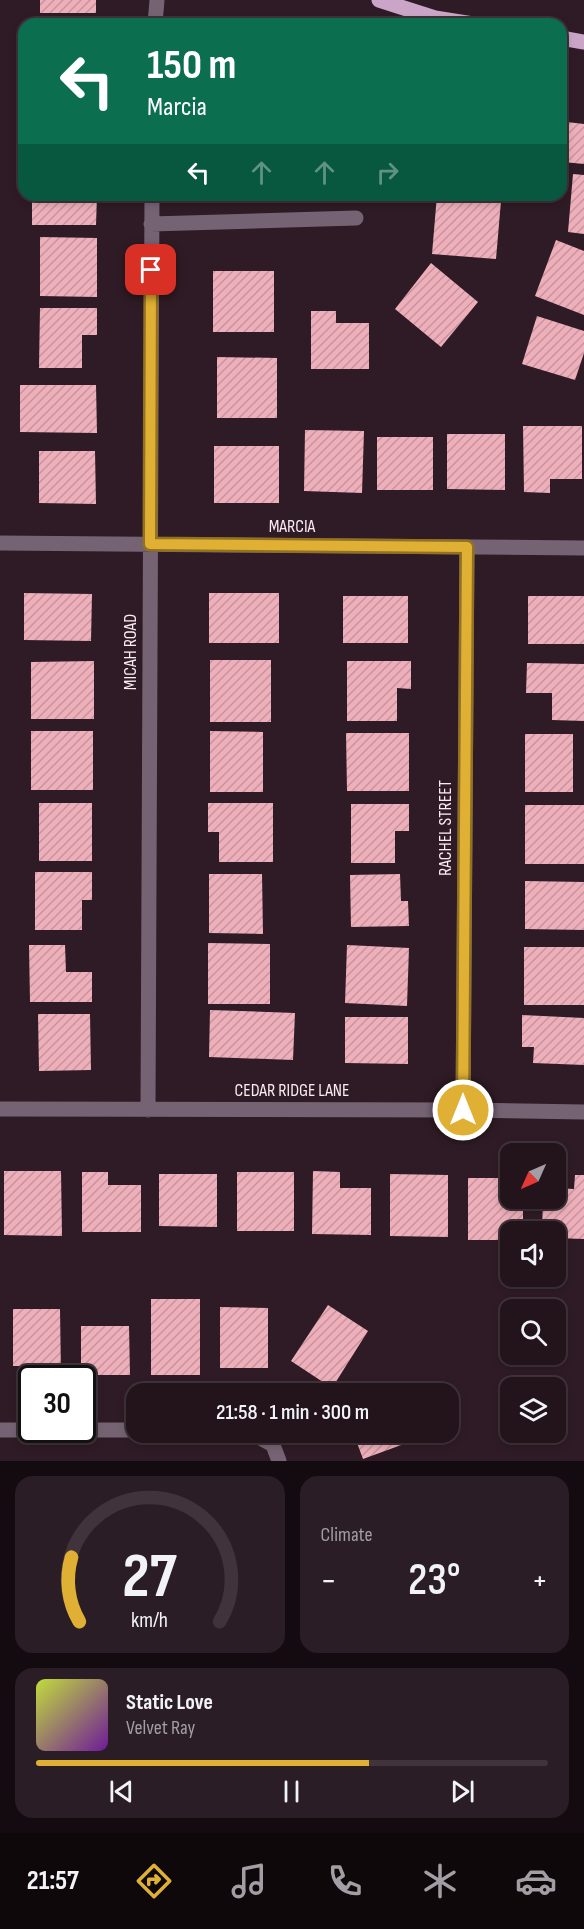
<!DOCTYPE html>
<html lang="en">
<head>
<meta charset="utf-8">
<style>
  body { margin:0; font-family:"Sofia Sans Condensed",sans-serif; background:#2b1d25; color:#f1f3f6; height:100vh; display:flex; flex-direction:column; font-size:22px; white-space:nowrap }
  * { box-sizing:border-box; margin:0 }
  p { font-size:20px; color:#a39ea3 }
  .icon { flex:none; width:33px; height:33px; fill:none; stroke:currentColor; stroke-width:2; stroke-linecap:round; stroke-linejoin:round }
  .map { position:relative; height:1461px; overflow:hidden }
  .drawer { display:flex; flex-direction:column; gap:15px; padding:15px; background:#130b0f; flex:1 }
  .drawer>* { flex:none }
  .banner { position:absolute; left:18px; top:18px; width:549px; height:183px; border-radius:18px; box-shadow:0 3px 9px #0003,0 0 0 2px #40333b; background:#0b6e4f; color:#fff; overflow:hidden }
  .needle { width:39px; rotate:225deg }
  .buttons { position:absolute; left:500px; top:1143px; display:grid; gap:12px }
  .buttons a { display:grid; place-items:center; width:66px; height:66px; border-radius:12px; background:#23141c; box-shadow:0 3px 9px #0003,0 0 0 2px #40333b; font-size:30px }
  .speed { position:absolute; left:18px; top:1365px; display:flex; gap:12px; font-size:30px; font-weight:700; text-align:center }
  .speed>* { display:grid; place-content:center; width:78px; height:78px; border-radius:50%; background:#23141c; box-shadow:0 3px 9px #0003,0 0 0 2px #40333b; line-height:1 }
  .speed .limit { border:3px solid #111; border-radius:9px; background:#fff; color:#111 }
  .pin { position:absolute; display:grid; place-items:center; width:51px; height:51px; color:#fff; margin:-26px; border-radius:12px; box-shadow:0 3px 9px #0006 }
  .me { position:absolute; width:66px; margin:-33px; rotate:0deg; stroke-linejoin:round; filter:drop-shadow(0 0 4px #0008) }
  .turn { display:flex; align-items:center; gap:21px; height:126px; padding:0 30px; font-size:27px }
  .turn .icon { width:78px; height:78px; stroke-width:2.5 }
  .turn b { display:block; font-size:42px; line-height:51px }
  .lanes { display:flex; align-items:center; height:57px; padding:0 30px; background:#0003; justify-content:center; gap:30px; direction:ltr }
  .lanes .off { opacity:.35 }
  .big { font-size:45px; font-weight:600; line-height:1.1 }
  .drawer .widget { flex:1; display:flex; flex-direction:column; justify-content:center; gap:9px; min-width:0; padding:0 21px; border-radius:18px; background:#2b1d25 }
  .drawer .dial { align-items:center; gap:0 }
  .dial svg { height:156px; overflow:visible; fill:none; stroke:#40333b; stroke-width:7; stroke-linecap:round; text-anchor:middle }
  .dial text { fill:#f1f3f6; stroke:none }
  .song { display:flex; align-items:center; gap:18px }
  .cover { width:72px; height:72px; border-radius:9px; background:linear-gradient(135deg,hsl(70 70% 55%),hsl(280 70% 35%)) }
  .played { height:6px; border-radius:3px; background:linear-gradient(90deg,#e0b034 65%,#40333b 65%) }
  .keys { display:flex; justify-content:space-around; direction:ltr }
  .heat { display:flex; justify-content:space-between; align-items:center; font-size:33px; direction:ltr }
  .drawer .tiles { flex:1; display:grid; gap:15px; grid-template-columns:1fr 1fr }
  .widget:last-child { grid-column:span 2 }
  .trip { position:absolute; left:126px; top:1383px; width:333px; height:60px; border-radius:18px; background:#23141c; box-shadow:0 3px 9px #0003,0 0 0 2px #40333b; font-weight:600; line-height:60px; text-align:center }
  .tab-bar { display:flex; height:96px; justify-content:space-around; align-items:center; background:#0e080b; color:#a39ea3 }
  .tab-bar .icon { width:42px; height:42px }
  .tab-bar .selected { color:#e0b034 }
  .tab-bar b { font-size:27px; color:#f1f3f6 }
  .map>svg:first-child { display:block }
  .building { fill:url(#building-hatch) }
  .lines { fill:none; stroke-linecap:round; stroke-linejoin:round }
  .minor { stroke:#756373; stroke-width:15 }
  .major { stroke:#caa5c7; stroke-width:15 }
  .route-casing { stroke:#927222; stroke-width:15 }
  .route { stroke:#e0b034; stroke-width:10 }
  .labels { text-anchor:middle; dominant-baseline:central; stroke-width:6; stroke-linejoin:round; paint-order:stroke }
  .street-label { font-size:18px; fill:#faebf2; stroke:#2f1b25 }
</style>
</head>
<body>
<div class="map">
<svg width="584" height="1461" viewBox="0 0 584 1461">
  <defs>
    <pattern id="building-hatch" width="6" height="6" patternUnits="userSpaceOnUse" patternTransform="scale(1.5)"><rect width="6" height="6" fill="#eeafba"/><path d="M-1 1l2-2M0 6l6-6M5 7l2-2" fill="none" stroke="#c5959e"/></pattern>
  </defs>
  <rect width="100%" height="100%" fill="#2f1b25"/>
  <path class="building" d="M40,0H96V13H40Z
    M567,122L584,124V164L563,162Z
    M573,174L584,175V234L568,232Z
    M32,195H97L96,225H32Z
    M437,195L501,201L496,259L432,254Z
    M40,237L97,238V297L40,296Z
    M556,240L584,251V315L535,296Z
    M431,263L478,302L441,347L395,309Z
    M213,271H274V332H213Z
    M40,308H97V335H82V368H39Z
    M311,311H336V323H369V369H311Z
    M537,316L584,331V353L575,380L522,364Z
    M217,357L277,358V418H217Z
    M20,385H96L97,433L20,432Z
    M523,426H582V479H550V493L524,492Z
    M305,430L364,431L362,493L304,491Z
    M447,434H505V490L447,489Z
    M377,437H433V490H377Z
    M214,446H279V503H214Z
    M39,451H95L96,504L39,503Z
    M24,593L92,594L91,641L24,640Z
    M209,593H279V643H209Z
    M343,596H408V643H343Z
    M528,596H584V644H528Z
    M210,660H271V722H210Z
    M94,661V719H31V662Z
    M347,661H411V689L397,688V721H347Z
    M527,663L584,664V721L552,720V693H526Z
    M31,731H93V790H31Z
    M210,731L263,732V792H210Z
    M346,733H409V791H347Z
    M525,734H573V792H525Z
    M39,803H92V861H39Z
    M208,803H273V862H219V832H208Z
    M351,804H409V831H395V863H351Z
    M525,805H584V864H525Z
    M35,872H92V900H82V930H35Z
    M209,874H262L263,934L209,933Z
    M400,874L401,901H408L409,926L351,927L350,875Z
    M525,881L584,882V930L525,929Z
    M208,943L270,944V1004H208Z
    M29,945H65L66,972H92V1002H30Z
    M347,945L409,948L407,1006L345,1003Z
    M524,947H584V1005H524Z
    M210,1010L295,1013L293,1060L209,1057Z
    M38,1014H90L91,1070L39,1071Z
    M522,1015L584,1018V1065L533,1063L534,1047H522Z
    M345,1017H408V1064L345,1063Z
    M4,1171H61L62,1236L4,1235Z
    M313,1171L340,1172V1188H371V1235L312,1234Z
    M82,1172H108V1185H141V1232H82Z
    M237,1172H294V1231H237Z
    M159,1174H217V1227L159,1226Z
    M390,1174L448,1175V1237L390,1236Z
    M575,1175H584V1239L555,1238V1232H542L543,1198H555V1188L574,1189Z
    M468,1178H510V1198H523V1232H510V1240H468Z
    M151,1299H200V1375H151Z
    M328,1305L368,1331L332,1388L291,1361Z
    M220,1307L268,1308V1368H220Z
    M13,1309H60L61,1376H35V1366H13Z
    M81,1326H129L130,1375H81Z
    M353,1432H400L404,1444L363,1459Z"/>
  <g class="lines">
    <path class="minor" d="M155,24L157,0
      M151,224L356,218
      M0,543L584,548
      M0,1109L463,1110L584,1112
      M148,1110L152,195
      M463,1110L467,547
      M0,1430H136
      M250,1432L273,1445L279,1461"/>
    <path class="major" d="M379,0L435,18L473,24
      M561,38L584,42"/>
  </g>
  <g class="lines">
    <defs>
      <path id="route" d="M151,270L150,544L467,547L463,1110"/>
    </defs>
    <use href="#route" class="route-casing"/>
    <use href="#route" class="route"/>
  </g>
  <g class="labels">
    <g class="street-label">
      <text x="292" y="526">MARCIA</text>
      <text transform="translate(130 652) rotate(-90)">MICAH ROAD</text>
      <text transform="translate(445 828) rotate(-90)">RACHEL STREET</text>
      <text x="292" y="1090">CEDAR RIDGE LANE</text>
    </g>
  </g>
</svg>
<div class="buttons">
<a><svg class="needle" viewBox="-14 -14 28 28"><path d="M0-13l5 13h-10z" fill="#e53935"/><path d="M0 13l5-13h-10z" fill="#a39ea3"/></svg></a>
<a><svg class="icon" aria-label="sound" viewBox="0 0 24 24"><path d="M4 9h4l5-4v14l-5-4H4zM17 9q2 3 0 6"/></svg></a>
<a><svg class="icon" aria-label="search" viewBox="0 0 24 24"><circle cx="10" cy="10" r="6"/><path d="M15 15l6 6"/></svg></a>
<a><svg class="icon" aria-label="layers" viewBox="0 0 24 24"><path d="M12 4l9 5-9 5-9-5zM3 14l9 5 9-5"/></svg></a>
</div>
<div class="speed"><div class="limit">30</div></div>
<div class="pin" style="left:151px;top:270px;background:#d93025"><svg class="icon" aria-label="arrive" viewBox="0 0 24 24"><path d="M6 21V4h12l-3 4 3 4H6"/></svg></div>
<svg class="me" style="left:463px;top:1110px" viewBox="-20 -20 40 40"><circle r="17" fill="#e0b034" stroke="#fff" stroke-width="3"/><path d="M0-11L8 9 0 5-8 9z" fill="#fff"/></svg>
<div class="trip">21:58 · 1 min · 300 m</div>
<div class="banner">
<div class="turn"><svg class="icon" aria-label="left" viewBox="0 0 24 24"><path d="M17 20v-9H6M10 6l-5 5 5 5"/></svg><div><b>150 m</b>Marcia</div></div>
<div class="lanes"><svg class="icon" aria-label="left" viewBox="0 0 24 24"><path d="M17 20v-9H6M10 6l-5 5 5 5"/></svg><svg class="icon off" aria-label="ahead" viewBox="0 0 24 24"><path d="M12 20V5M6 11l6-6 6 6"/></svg><svg class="icon off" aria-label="ahead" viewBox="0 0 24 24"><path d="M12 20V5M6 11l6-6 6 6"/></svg><svg class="icon off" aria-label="right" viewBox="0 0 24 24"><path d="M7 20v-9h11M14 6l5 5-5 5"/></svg></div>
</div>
</div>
<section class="drawer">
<div class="tiles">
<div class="widget dial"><svg viewBox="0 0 100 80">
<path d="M14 69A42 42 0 1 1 86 69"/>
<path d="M14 69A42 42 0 0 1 10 36" stroke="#e0b034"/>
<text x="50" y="56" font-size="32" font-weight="700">27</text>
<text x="50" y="72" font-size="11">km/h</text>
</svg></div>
<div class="widget"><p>Climate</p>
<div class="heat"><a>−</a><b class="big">23°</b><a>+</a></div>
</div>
<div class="widget">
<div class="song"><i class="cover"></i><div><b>Static Love</b><p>Velvet Ray</p></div></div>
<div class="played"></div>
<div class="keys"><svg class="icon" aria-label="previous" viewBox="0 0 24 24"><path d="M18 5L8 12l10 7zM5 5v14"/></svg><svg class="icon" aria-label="pause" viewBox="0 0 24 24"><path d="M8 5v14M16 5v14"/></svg><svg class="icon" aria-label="next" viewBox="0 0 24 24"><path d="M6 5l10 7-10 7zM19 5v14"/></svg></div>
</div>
</div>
</section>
<nav class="tab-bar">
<b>21:57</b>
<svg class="icon selected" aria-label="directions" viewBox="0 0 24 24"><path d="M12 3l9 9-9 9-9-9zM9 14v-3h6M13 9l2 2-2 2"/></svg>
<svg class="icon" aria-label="music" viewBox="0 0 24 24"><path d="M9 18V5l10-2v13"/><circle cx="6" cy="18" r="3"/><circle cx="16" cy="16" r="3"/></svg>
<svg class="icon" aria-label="phone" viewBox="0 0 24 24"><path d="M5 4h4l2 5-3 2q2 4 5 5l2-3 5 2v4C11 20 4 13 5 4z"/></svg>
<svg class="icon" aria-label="climate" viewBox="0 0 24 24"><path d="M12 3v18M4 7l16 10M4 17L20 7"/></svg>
<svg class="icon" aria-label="car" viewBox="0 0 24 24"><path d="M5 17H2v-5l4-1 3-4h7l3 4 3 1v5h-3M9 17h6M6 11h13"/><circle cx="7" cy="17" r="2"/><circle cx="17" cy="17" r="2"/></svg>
</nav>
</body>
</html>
